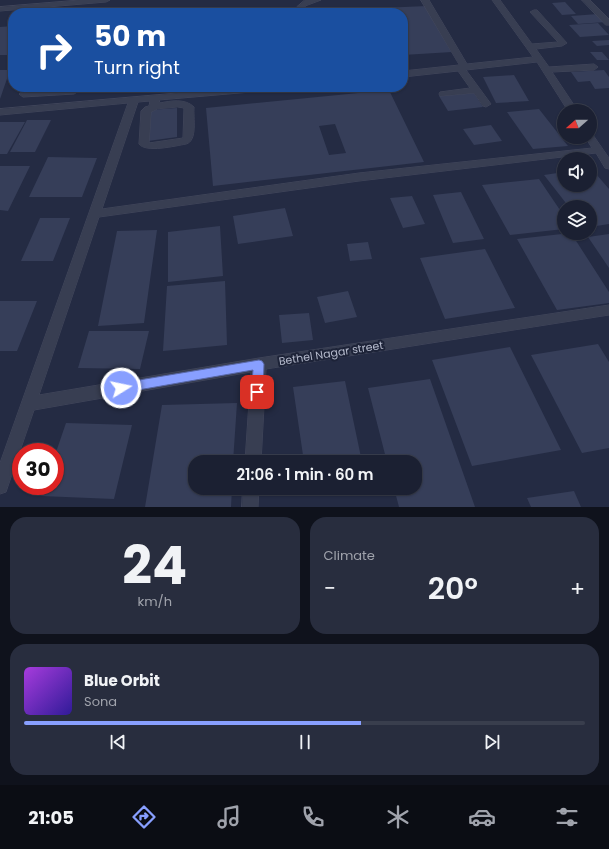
<!DOCTYPE html>
<html lang="en">
<head>
<meta charset="utf-8">
<style>
  body { margin:0; font-family:Poppins,sans-serif; background:#282d3e; color:#f1f3f6; height:100vh; display:flex; flex-direction:column; font-size:15px; white-space:nowrap }
  * { box-sizing:border-box; margin:0 }
  p { font-size:13px; color:#a0a3ac }
  .icon { flex:none; width:22px; height:22px; fill:none; stroke:currentColor; stroke-width:2; stroke-linecap:round; stroke-linejoin:round }
  .map { position:relative; height:507px; overflow:hidden }
  .side { display:flex; flex-direction:column; gap:10px; padding:10px; background:#0f121c; flex:1 }
  .side>* { flex:none }
  .hud { position:absolute; left:8px; top:8px; width:400px; height:84px; border-radius:16px; box-shadow:0 1px 3px #0004,0 0 0 1px #393e4d; background:#1a4fa0; color:#fff; overflow:hidden }
  .needle { width:26px; rotate:249deg }
  .tools { position:absolute; left:557px; top:104px; display:grid; gap:8px }
  .tools a { display:grid; place-items:center; width:40px; height:40px; border-radius:50%; background:#1b2032; box-shadow:0 1px 3px #0004,0 0 0 1px #393e4d; font-size:20px }
  .speed { position:absolute; left:12px; top:443px; display:flex; gap:8px; font-size:20px; font-weight:700; text-align:center }
  .speed>* { display:grid; place-content:center; width:52px; height:52px; border-radius:50%; background:#1b2032; box-shadow:0 1px 3px #0004,0 0 0 1px #393e4d; line-height:1 }
  .speed .limit { border:6px solid #d22; background:#fff; color:#111 }
  .pin { position:absolute; display:grid; place-items:center; width:34px; height:34px; color:#fff; margin:-17px; border-radius:8px; box-shadow:0 2px 6px #0006 }
  .me { position:absolute; width:44px; margin:-22px; rotate:80deg; stroke-linejoin:round; filter:drop-shadow(0 0 3px #0008) }
  .turn { display:flex; align-items:center; gap:14px; height:84px; padding:0 20px; font-size:18px }
  .turn .icon { width:52px; height:52px; stroke-width:2.5 }
  .turn b { display:block; font-size:28px; line-height:34px }
  .big { font-size:30px; font-weight:600; line-height:1.1 }
  .side .card { flex:1; display:flex; flex-direction:column; justify-content:center; gap:6px; min-width:0; padding:0 14px; border-radius:16px; background:#282d3e }
  .side .dial { align-items:center; gap:0 }
  .dial b { font-size:52px; line-height:1 }
  .song { display:flex; align-items:center; gap:12px }
  .cover { width:48px; height:48px; border-radius:6px; background:linear-gradient(135deg,hsl(280 70% 55%),hsl(250 70% 35%)) }
  .played { height:4px; border-radius:2px; background:linear-gradient(90deg,#889fff 60%,#393e4d 60%) }
  .keys { display:flex; justify-content:space-around; direction:ltr }
  .heat { display:flex; justify-content:space-between; align-items:center; font-size:22px; direction:ltr }
  .side .tiles { flex:1; display:grid; gap:10px; grid-template-columns:1fr 1fr }
  .card:last-child { grid-column:span 2 }
  .trip { position:absolute; left:188px; top:455px; width:234px; height:40px; border-radius:16px; background:#1b2032; box-shadow:0 1px 3px #0004,0 0 0 1px #393e4d; font-weight:600; line-height:40px; text-align:center }
  .dock { display:flex; height:64px; justify-content:space-around; align-items:center; background:#0b0d14; color:#a0a3ac }
  .dock .icon { width:28px; height:28px }
  .dock .current { color:#889fff }
  .dock b { font-size:18px; color:#f1f3f6 }
  .map>svg:first-child { display:block }
  .building { fill:#363e59; fill-rule:evenodd }
  .lines { fill:none; stroke-linecap:round; stroke-linejoin:round }
  .minor-casing { stroke:#42475c; stroke-width:1 }
  .minor { fill:#383e52; fill-rule:evenodd }
  .route { fill:#889fff; stroke:#5867a6 }
  .labels { text-anchor:middle; dominant-baseline:central; stroke-width:4; stroke-linejoin:round; paint-order:stroke }
  .street-label { font-size:11px; fill:#b5bacc; stroke:#1d2338 }
</style>
</head>
<body>
<div class="map">
<svg width="609" height="507" viewBox="0 0 609 507">
  <rect width="100%" height="100%" fill="#242b43"/>
  <path class="building" d="M565,2L576,14L562,15L552,3Z
    M427,6L452,52L403,55V13H359L358,9Z
    M598,14L606,22L578,24L571,16Z
    M598,23L609,35L580,37L569,25Z
    M13,26V55H0V27Z
    M609,40V45L597,46L592,41Z
    M590,52H602L609,60H597Z
    M0,70H10L0,99Z
    M604,70L609,77V88L595,89L590,81L578,82L571,72Z
    M514,75L529,101L496,103L483,77Z
    M36,87H61L62,88L35,90Z
    M389,90L424,162L213,186L206,108ZM335,124L346,153L329,155L319,126Z
    M474,93L483,107L448,111L439,96Z
    M177,108V137L148,141L149,110Z
    M539,109L568,146L533,149L507,112Z
    M27,120H51L35,152H10Z
    M0,122H25L7,154H0Z
    M491,125L502,141L474,145L463,129Z
    M48,157L97,158L82,197H29Z
    M0,166H30L8,211L0,210Z
    M590,167L609,189V224L590,227V207H569L544,175L564,172V185H590Z
    M539,179L564,216V229L510,235L482,185Z
    M461,192L484,239L453,243L433,195Z
    M412,196L425,224L403,228L390,198Z
    M285,208L293,236L238,244L233,216Z
    M40,218H70L53,261H21Z
    M220,226L223,276L168,282V232Z
    M157,230L144,323L98,326L117,231Z
    M571,233L609,292V303L557,310L517,239Z
    M609,234V268L588,237Z
    M368,242L372,259L350,261L347,244Z
    M485,249L515,308L445,319L420,258Z
    M225,281L227,345L163,351L167,286Z
    M348,291L357,317L325,323L317,297Z
    M0,301H37L17,351H0Z
    M309,313L313,340L282,343L279,315Z
    M89,331H149L140,369L78,368Z
    M598,344L609,362V448L582,453L531,355Z
    M510,347L561,450L472,466L432,360Z
    M430,379L475,507H399L394,488H415V462H387L368,388Z
    M345,381L362,462H304L293,387Z
    M237,403L233,462H195V488H232L231,507H145L162,405Z
    M66,423L132,425L114,499L41,496L45,486H55V455Z
    M308,488H326V489L308,491Z
    M574,491L581,507H531L527,498Z"/>
  <g class="lines">
    <defs>
      <path id="minor" d="M80,0H110L106,2L0,11V7Z
        M305,0H321L305,6V13H297V7Z
        M421,0H429L467,64L533,57L492,0H500L532,44L558,42L530,12L534,10H537L567,43L562,46L536,49L549,67L594,64L598,67L594,70L552,72L578,111H568L537,62L466,70L491,104L486,107L483,106L474,93L440,96L439,94L440,92L470,88L458,71L403,77V71L459,65Z
        M582,0H590L609,19V25H606Z
        M75,87H85L74,94L23,97L19,94L23,91L72,88Z
        M245,87H278L274,90L159,100L160,103C170,101 185,98 194,107C193,117 198,141 186,144C175,146 146,153 139,144L141,111L145,107L149,106L150,101L138,102L102,209L359,173L592,148L585,137H590V134L593,135L609,158V169L605,168L596,153L359,181L99,217L39,395L259,358L609,305V315L266,369L261,462H245L251,372L34,410L8,486L6,492L0,494V463L128,103L0,115V109ZM178,107L184,108L183,138L149,143L151,112L157,109Z
        M243,488H259L258,507H242Z"/>
    </defs>
    <use href="#minor" class="minor-casing"/>
    <use href="#minor" class="minor"/>
  </g>
  <path class="route" d="M259,360L262,361L264,364L263,392L261,396L257,397L253,396L251,392L253,370L121,393L117,392L115,388L117,384L121,383Z"/>
  <g class="labels">
    <g class="street-label">
      <text transform="translate(331 353) rotate(-9)">Bethel Nagar street</text>
    </g>
  </g>
</svg>
<div class="tools">
<a><svg class="needle" viewBox="-14 -14 28 28"><path d="M0-13l5 13h-10z" fill="#e53935"/><path d="M0 13l5-13h-10z" fill="#a0a3ac"/></svg></a>
<a><svg class="icon" aria-label="sound" viewBox="0 0 24 24"><path d="M4 9h4l5-4v14l-5-4H4zM17 9q2 3 0 6"/></svg></a>
<a><svg class="icon" aria-label="layers" viewBox="0 0 24 24"><path d="M12 4l9 5-9 5-9-5zM3 14l9 5 9-5"/></svg></a>
</div>
<div class="speed"><div class="limit">30</div></div>
<div class="pin" style="left:257px;top:392px;background:#d93025"><svg class="icon" aria-label="arrive" viewBox="0 0 24 24"><path d="M6 21V4h12l-3 4 3 4H6"/></svg></div>
<svg class="me" style="left:121px;top:388px" viewBox="-20 -20 40 40"><circle r="17" fill="#889fff" stroke="#fff" stroke-width="3"/><path d="M0-11L8 9 0 5-8 9z" fill="#fff"/></svg>
<div class="trip">21:06 · 1 min · 60 m</div>
<div class="hud">
<div class="turn"><svg class="icon" aria-label="right" viewBox="0 0 24 24"><path d="M7 20v-9h11M14 6l5 5-5 5"/></svg><div><b>50 m</b>Turn right</div></div>
</div>
</div>
<section class="side">
<div class="tiles">
<div class="card dial"><b>24</b><p>km/h</p></div>
<div class="card"><p>Climate</p>
<div class="heat"><a>−</a><b class="big">20°</b><a>+</a></div>
</div>
<div class="card">
<div class="song"><i class="cover"></i><div><b>Blue Orbit</b><p>Sona</p></div></div>
<div class="played"></div>
<div class="keys"><svg class="icon" aria-label="previous" viewBox="0 0 24 24"><path d="M18 5L8 12l10 7zM5 5v14"/></svg><svg class="icon" aria-label="pause" viewBox="0 0 24 24"><path d="M8 5v14M16 5v14"/></svg><svg class="icon" aria-label="next" viewBox="0 0 24 24"><path d="M6 5l10 7-10 7zM19 5v14"/></svg></div>
</div>
</div>
</section>
<nav class="dock">
<b>21:05</b>
<svg class="icon current" aria-label="directions" viewBox="0 0 24 24"><path d="M12 3l9 9-9 9-9-9zM9 14v-3h6M13 9l2 2-2 2"/></svg>
<svg class="icon" aria-label="music" viewBox="0 0 24 24"><path d="M9 18V5l10-2v13"/><circle cx="6" cy="18" r="3"/><circle cx="16" cy="16" r="3"/></svg>
<svg class="icon" aria-label="phone" viewBox="0 0 24 24"><path d="M5 4h4l2 5-3 2q2 4 5 5l2-3 5 2v4C11 20 4 13 5 4z"/></svg>
<svg class="icon" aria-label="climate" viewBox="0 0 24 24"><path d="M12 3v18M4 7l16 10M4 17L20 7"/></svg>
<svg class="icon" aria-label="car" viewBox="0 0 24 24"><path d="M5 17H2v-5l4-1 3-4h7l3 4 3 1v5h-3M9 17h6M6 11h13"/><circle cx="7" cy="17" r="2"/><circle cx="17" cy="17" r="2"/></svg>
<svg class="icon" aria-label="filters" viewBox="0 0 24 24"><path d="M4 7h16M4 17h16"/><circle cx="9" cy="7" r="2"/><circle cx="15" cy="17" r="2"/></svg>
</nav>
</body>
</html>
